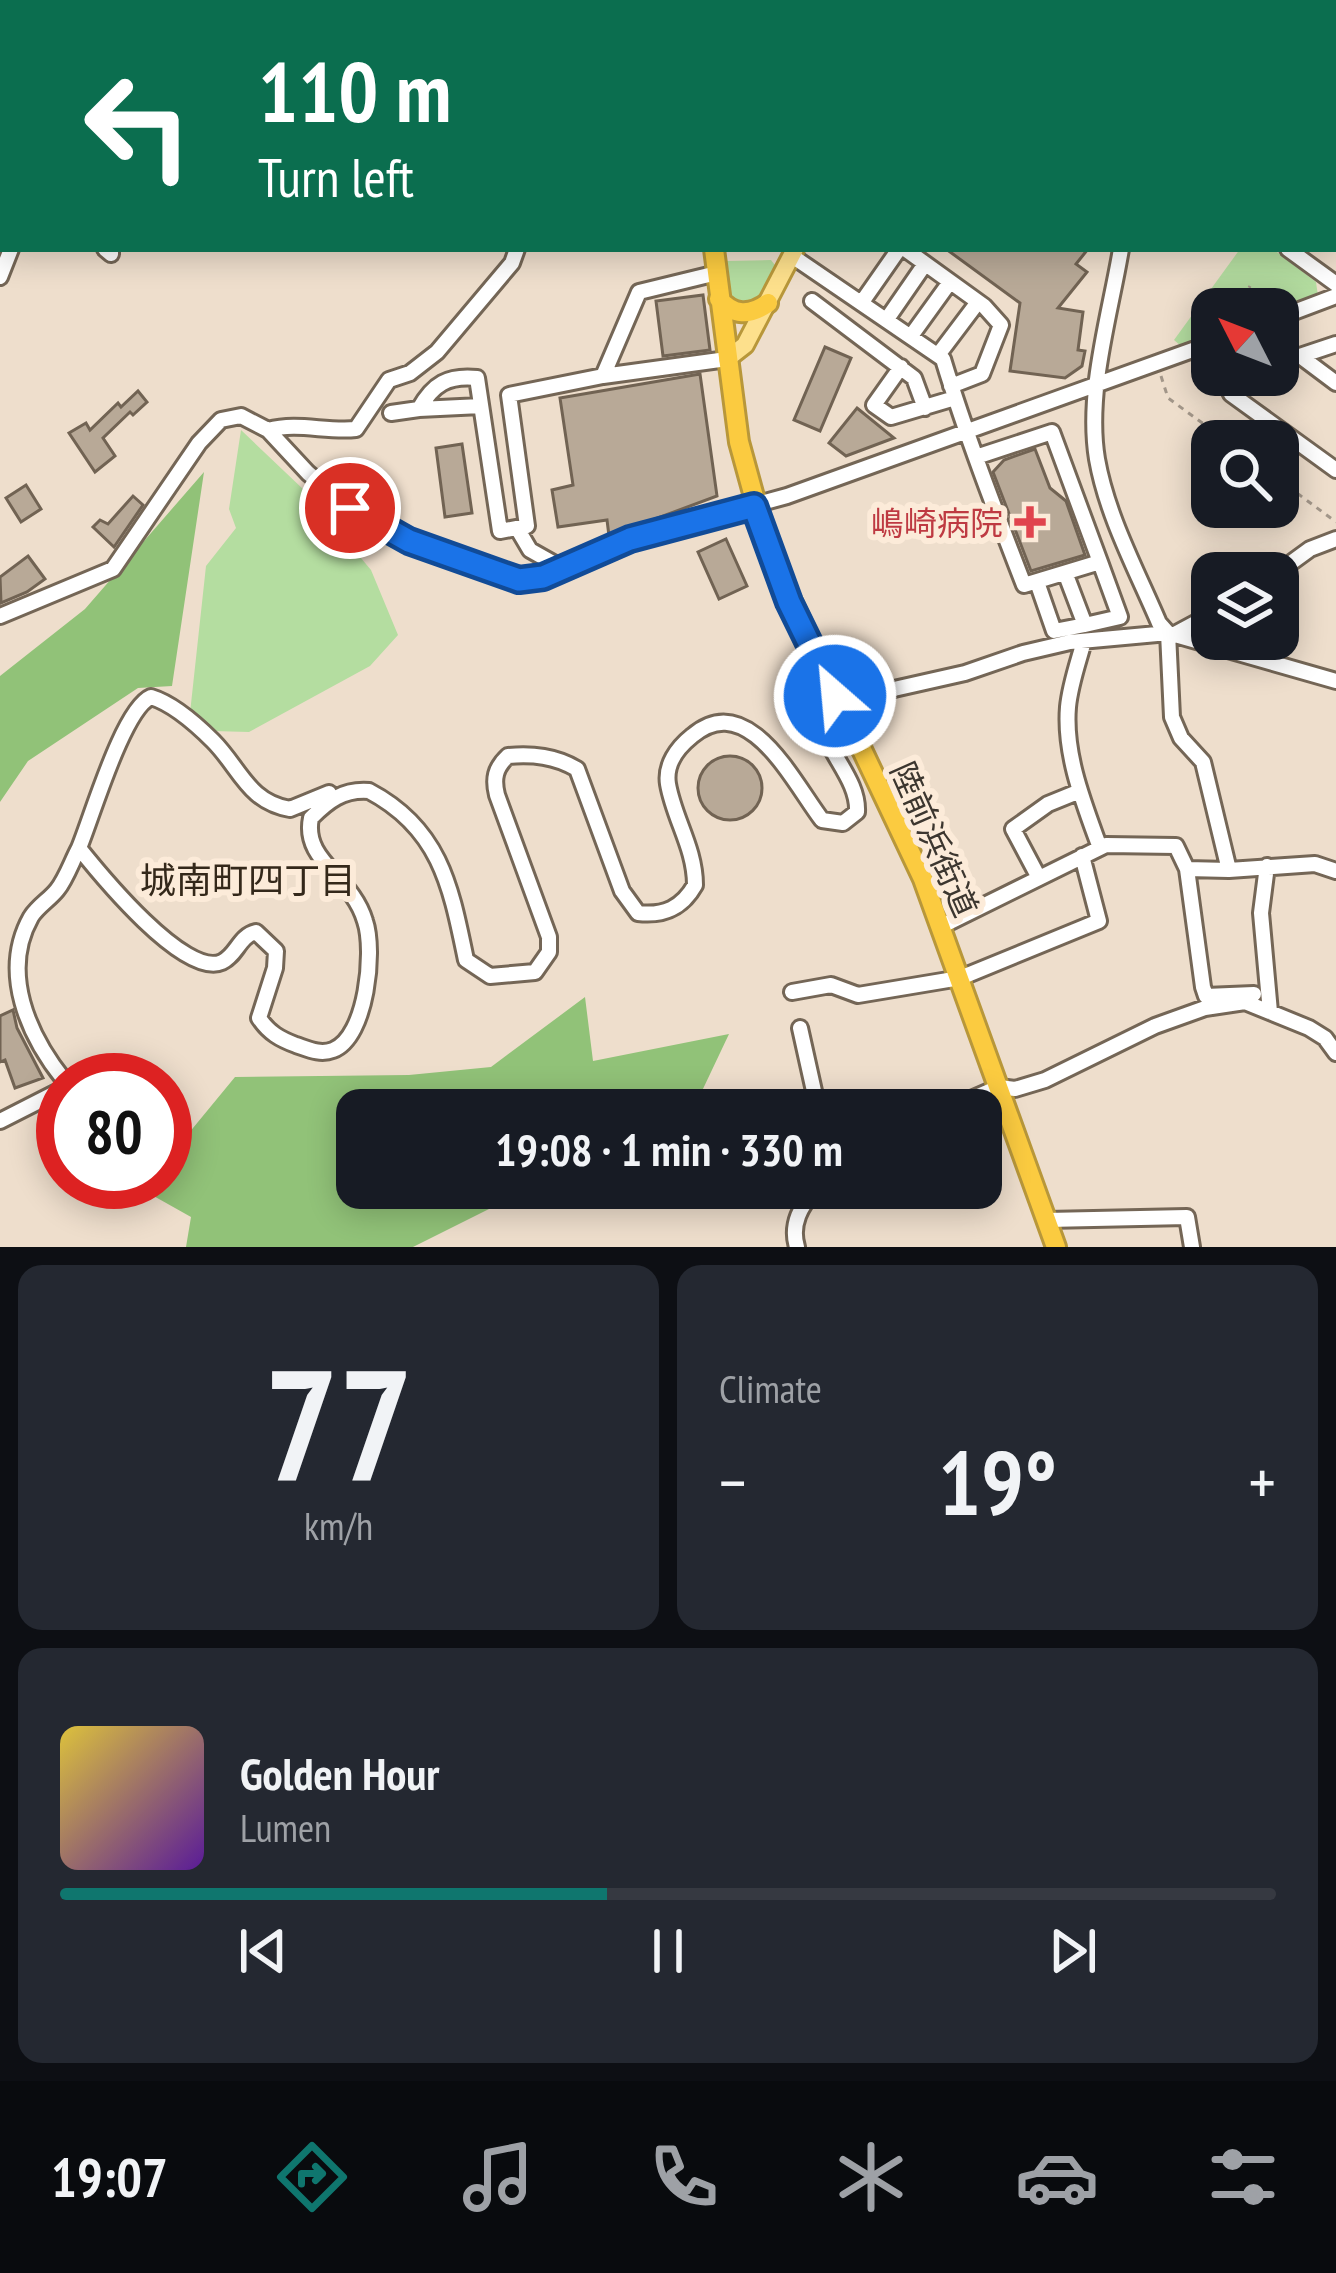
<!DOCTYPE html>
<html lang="en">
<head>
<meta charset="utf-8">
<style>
  body { margin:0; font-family:"PT Sans Narrow","Noto Sans JP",sans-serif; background:#242831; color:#f1f3f6; height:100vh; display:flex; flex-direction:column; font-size:45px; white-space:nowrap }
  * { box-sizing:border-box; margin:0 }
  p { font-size:39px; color:#9ea1a6 }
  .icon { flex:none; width:66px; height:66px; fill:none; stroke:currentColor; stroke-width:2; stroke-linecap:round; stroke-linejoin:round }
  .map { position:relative; height:1247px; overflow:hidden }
  .sheet { display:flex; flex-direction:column; gap:18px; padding:18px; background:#0d0f14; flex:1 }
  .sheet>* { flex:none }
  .guide { position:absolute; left:0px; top:0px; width:1338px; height:252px; box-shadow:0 6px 30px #0003; background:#0b6e4f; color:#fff; overflow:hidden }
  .needle { width:78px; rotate:312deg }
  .tools { position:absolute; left:1191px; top:288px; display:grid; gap:24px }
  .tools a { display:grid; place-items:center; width:108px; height:108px; border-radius:24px; background:#171b24; box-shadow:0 6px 30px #0003; font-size:60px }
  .speed { position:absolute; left:36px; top:1053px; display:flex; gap:24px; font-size:60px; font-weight:700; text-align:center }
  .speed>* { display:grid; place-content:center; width:156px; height:156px; border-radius:50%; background:#171b24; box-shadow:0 6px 30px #0003; line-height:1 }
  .speed .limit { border:18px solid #d22; background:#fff; color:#111 }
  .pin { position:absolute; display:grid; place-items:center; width:102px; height:102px; color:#fff; margin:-51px; border:6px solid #fff; border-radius:50%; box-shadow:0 3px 12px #0007 }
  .me { position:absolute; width:132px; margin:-66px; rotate:333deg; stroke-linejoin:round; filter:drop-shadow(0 0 9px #0008) }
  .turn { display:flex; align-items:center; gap:42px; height:252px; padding:0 60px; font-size:54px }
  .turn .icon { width:156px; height:156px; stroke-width:2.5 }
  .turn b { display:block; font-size:84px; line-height:102px }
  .big { font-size:90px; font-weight:700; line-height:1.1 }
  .sheet .tile { flex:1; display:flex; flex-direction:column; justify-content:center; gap:18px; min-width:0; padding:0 42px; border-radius:24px; background:#242831 }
  .sheet .dial { align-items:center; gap:0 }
  .dial b { font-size:156px; line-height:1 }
  .song { display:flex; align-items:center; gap:36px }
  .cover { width:144px; height:144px; border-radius:18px; background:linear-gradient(135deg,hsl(50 70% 55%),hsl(270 70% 35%)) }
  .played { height:12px; border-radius:6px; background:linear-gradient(90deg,#0f766e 45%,#363941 45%) }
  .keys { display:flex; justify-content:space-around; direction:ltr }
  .heat { display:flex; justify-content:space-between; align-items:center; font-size:66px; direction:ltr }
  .sheet .tiles { flex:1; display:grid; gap:18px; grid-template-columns:1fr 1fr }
  .tile:last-child { grid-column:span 2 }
  .trip { position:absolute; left:336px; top:1089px; width:666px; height:120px; border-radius:24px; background:#171b24; box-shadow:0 6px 30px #0003; font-weight:700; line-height:120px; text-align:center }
  .tabs { display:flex; height:192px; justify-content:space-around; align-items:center; background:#090b0e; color:#9ea1a6 }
  .tabs .icon { width:84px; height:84px }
  .tabs .active { color:#0f766e }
  .tabs b { font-size:54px; color:#f1f3f6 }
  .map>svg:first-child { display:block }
  .green { fill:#b4dda0 }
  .forest { fill:#91c278 }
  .building { fill:#b8a997; stroke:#716353; stroke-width:3 }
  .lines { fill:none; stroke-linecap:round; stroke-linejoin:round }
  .minor-casing { stroke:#746656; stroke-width:20 }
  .major-casing { stroke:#b8973a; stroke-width:22 }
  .highway-casing { stroke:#b8973a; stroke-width:24 }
  .path { stroke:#a29689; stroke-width:3; stroke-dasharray:6 6; stroke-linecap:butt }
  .minor { stroke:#fff; stroke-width:14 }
  .major { stroke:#fde08c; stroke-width:16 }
  .highway { stroke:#fbcb40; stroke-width:18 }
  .route-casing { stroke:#114b97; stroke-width:30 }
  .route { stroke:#1a73e8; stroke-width:21 }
  .health-dot { fill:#e0444e; stroke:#fcebd9; stroke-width:4.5 }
  .labels { text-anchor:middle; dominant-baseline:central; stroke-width:12; stroke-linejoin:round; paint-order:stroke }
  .health-label { font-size:33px; fill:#be3a42; stroke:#fcebd9; text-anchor:end }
  .street-label { font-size:33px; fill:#3c362f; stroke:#fcebd9 }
  .neighbourhood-label { font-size:36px; fill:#34281a; stroke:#fcebd9 }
</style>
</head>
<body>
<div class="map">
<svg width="1336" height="1247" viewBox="0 0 1336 1247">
  <rect width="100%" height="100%" fill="#eedecc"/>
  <path class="green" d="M1240,249H1273L1316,282L1318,296L1278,310L1212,309V335L1181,346L1174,340Z
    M771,260L778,269L762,300L744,304L730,299L727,261Z
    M241,430L304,490L371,570L398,635L370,666L249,732L212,731L190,713L206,566L236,528L229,509Z"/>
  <path class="forest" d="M204,472L172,686L138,688L28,761L0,802V676L85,609Z
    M585,997L593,1061L729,1034L693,1110H357V1188H531L413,1247H186L191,1217L143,1190L149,1182H165V1162L235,1077L409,1075L491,1067Z"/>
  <path class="building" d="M946,249H1088L1076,264L1087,272L1058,308L1083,312L1078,350L1085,351L1082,366L1065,378L1010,371L1020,303Z
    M703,295L710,350L663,356L656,301Z
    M825,347L851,358L820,431L794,420Z
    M700,374L717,496L609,536L607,520L558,527L552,490L573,485L560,398Z
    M138,391L147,402L133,415L130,412L103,438L115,456L95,472L69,433L86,423L90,430L118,403L121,407Z
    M857,408L894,438L846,456L829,443Z
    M462,444L472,513L445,517L436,448Z
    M1035,449L1050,488L1066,501L1085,555L1031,571L993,472L1004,460Z
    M26,485L41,509L21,522L6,498Z
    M133,496L143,505L114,547L93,527L100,520L108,524Z
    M726,539L747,586L719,599L698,552Z
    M28,556L45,579L27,592L1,603L0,577Z
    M698 788a32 32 0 1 1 64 0a32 32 0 1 1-64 0Z
    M13,1010L17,1028L43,1078L15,1088L5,1060L0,1062V1016Z"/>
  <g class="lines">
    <defs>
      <path id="minor" d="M472,0L473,3
        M237,3L241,0
        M870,3L871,0
        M1158,3V0
        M0,50L3,52
        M0,72L3,67
        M1335,76L1336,74
        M0,123L3,125
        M1335,146L1336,145
        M1335,190H1336
        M1335,237L1336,238
        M0,239L3,238
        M105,249L111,254V249
        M905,249L984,306L1001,325L982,374L951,386
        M1288,249L1336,284
        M792,256L943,359C966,435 995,510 1024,585L1100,562L1052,432L976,457
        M0,277L11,249
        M812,301L914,378L925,408
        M862,302L899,249
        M1278,318L1336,296
        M887,319L925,264
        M911,336L950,282
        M1336,344L1300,356L1336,383
        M938,355L978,302
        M901,367L874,405L891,417L955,398
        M1222,375L1231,394L1336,470
        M603,376L639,292L717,273
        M481,406L419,409C433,384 448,375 477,378L500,531L527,526L509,395L603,376L727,359
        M391,413L419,409
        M268,430C298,422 325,432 356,429L389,380L410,373L437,352L512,263L517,249
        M517,528L530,550L562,568
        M1277,573L1310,549L1336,539
        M1066,575L1085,625L1120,617L1100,562
        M1037,582L1054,631L1085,625
        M0,616L113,569L199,443L221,420L241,416L268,430L308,473L350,508L409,541L519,580L543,577L630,539L787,496L1212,343
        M1173,635L1212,614
        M1084,641C1078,663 1070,685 1068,707C1064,755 1084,804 1100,848
        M843,711L894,689L965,673L1023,653L1070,642L1168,633L1336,681
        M79,848C92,817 123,709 151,697C174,704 196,724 213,741C240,768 248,802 290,809L329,793
        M1267,866L1261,913L1270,1012
        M1187,869L1203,987L1206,996L1254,994L1245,1002
        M1229,870L1315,864L1336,871
        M1039,878L1013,829L1048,804L1080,791
        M942,926L1106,845L1176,846L1187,869L1229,870L1203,762L1181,738L1172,717L1168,633L1159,623C1137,571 1107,516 1097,459C1086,392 1110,315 1121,249
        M792,992L831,985L858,995L960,978L1099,921L1082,856
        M800,1028L814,1091V1110
        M64,1080C28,1035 0,972 31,917C38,906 49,900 57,890C66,879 72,861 79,848C99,873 185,979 222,962C237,955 239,936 256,932L276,951L275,968L259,1018C269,1033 280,1039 296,1045C308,1049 320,1055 333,1050C367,1037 375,950 365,921C352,876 302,861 311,818C328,801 343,789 369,791C441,829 451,888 466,960L490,976L535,972L549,952V937L497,795C493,779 495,768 508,756C533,754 555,756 577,769L622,891L638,913C664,916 682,908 695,885C695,848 674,819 668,784C665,765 677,748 692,736C748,688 793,782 822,820L843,823L857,812C859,775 817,746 821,709L835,696
        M946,1110L999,1087L1015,1089L1045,1080L1155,1026L1205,1008L1245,1002L1309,1028L1325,1038L1336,1053
        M0,1121L63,1089
        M1047,1220L1187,1217L1192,1247
        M797,1247C790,1224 801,1206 816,1188"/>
      <path id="major" d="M921,3L922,0
        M727,359L745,345L795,249"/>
      <path id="highway" d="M683,0L684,3
        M714,249L739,442L770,555L923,879L1056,1247
        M719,299C733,316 750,316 768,303"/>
    </defs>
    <use href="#minor" class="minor-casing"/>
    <use href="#major" class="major-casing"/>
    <use href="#highway" class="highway-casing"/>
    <path class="path" d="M1238,309L1250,286
      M1256,309L1264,307L1274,292
      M1194,336L1195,332L1212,325
      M1161,376L1168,398L1227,441
      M1240,381L1254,375
      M1278,479L1336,522"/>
    <use href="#minor" class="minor"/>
    <use href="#major" class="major"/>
    <use href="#highway" class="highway"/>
  </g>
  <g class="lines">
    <defs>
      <path id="route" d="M350,508L409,541L519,580L543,577L630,539L754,506L789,602L835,696"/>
    </defs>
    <use href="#route" class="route-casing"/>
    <use href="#route" class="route"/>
  </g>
  <path class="health-dot" d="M1024 504h12v12h12v12h-12v12h-12v-12h-12v-12h12z"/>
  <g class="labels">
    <g class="health-label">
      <text x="1003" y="522">嶋崎病院</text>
    </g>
    <g class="street-label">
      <text transform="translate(935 839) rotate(66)">陸前浜街道</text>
    </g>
    <g class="neighbourhood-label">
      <text x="248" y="879">城南町四丁目</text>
    </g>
  </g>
</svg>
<div class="tools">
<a><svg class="needle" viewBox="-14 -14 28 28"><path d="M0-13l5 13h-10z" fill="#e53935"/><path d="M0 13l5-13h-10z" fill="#9ea1a6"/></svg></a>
<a><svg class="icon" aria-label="search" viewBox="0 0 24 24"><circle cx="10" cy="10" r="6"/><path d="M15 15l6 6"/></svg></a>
<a><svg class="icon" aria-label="layers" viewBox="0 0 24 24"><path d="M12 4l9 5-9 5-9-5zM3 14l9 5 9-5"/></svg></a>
</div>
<div class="speed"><div class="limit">80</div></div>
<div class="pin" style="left:350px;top:508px;background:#d93025"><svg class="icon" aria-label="arrive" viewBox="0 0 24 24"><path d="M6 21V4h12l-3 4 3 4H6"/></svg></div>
<svg class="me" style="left:835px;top:696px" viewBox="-20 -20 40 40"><circle r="17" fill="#1a73e8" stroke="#fff" stroke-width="3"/><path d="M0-11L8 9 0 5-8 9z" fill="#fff"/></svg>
<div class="trip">19:08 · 1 min · 330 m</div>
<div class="guide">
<div class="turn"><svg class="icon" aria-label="left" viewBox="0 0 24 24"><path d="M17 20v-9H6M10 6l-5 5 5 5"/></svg><div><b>110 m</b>Turn left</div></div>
</div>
</div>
<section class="sheet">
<div class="tiles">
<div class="tile dial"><b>77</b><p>km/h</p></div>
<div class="tile"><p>Climate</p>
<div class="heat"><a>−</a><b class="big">19°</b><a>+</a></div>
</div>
<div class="tile">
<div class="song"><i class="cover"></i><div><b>Golden Hour</b><p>Lumen</p></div></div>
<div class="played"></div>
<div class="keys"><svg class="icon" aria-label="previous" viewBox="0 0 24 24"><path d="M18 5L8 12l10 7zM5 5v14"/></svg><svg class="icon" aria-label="pause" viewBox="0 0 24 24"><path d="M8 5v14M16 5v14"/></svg><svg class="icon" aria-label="next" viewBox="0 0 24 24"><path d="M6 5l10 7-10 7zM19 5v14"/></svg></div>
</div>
</div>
</section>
<nav class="tabs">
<b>19:07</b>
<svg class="icon active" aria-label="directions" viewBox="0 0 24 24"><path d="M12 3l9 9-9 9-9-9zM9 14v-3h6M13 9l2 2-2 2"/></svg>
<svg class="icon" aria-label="music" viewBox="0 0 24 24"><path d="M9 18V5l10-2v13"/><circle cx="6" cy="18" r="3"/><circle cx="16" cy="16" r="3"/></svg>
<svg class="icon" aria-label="phone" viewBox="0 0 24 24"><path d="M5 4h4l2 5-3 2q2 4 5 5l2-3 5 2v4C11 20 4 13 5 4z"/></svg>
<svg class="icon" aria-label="climate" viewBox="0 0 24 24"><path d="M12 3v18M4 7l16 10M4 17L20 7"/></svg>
<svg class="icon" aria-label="car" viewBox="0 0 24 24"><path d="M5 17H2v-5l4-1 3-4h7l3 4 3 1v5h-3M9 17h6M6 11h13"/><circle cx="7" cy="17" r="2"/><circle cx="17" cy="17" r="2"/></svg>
<svg class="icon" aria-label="filters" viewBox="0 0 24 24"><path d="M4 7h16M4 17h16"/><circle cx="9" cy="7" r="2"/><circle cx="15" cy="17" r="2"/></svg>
</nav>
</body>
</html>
